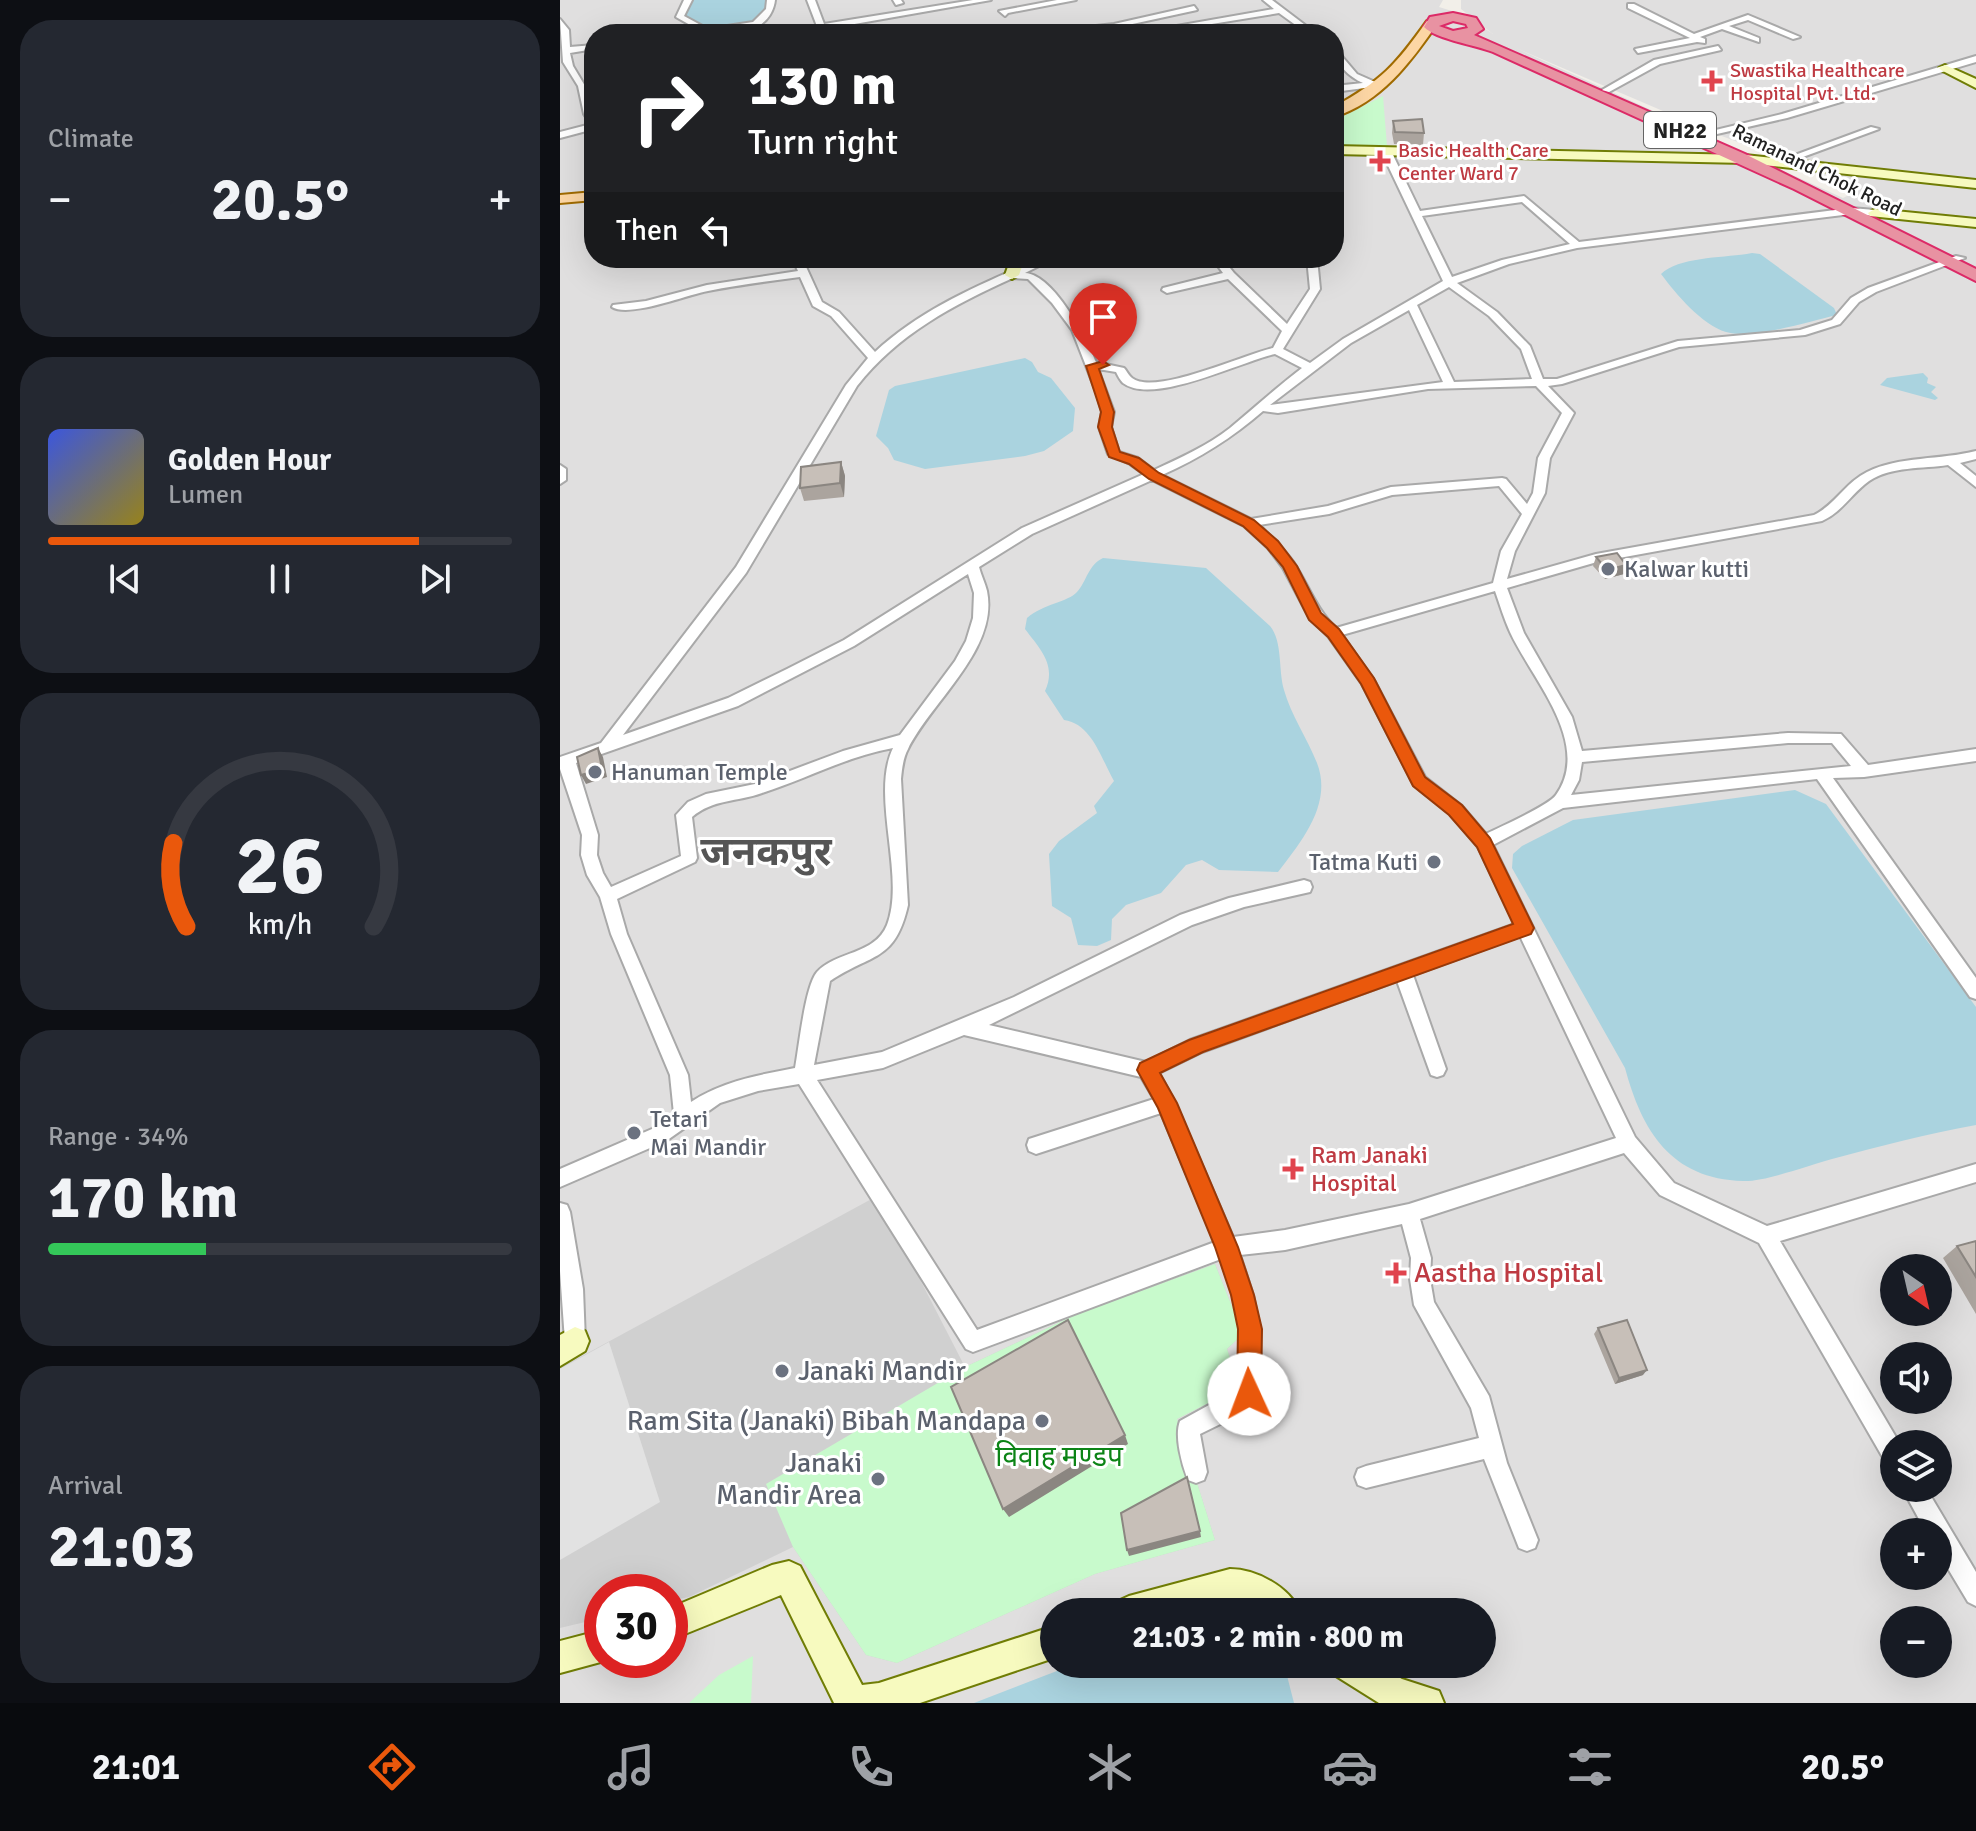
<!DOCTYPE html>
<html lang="en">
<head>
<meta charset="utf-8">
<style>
  body { margin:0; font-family:Signika,"Noto Sans Devanagari",sans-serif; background:#242831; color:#f1f3f6; height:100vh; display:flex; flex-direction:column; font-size:30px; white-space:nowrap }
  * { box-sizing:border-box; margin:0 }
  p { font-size:26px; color:#9ea1a6 }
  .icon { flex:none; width:44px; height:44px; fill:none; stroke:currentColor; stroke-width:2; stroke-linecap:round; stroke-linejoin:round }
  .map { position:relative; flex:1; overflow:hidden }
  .panel { display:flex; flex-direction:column; gap:20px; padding:20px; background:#0d0f14; width:560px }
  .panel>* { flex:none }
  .banner { position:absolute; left:24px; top:24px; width:760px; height:244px; border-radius:32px; box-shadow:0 8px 32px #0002; background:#202124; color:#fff; overflow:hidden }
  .needle { width:52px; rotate:146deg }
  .tools { position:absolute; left:1320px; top:1254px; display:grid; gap:16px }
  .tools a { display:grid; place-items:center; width:72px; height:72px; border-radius:50%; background:#171b24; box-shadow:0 8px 32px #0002; font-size:40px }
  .speed { position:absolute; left:24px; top:1574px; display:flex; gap:16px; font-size:40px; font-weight:700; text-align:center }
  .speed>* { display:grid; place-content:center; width:104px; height:104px; border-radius:50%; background:#171b24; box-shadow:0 8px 32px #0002; line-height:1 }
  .speed .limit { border:12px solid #d22; background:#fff; color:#111 }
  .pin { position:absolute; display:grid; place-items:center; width:68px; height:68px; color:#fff; margin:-82px -34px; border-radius:50% 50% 50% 0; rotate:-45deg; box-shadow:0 0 8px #0007 }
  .pin .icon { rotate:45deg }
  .me { position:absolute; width:88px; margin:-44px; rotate:358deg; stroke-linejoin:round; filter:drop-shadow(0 0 6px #0008) }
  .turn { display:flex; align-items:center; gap:28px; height:168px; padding:0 32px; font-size:36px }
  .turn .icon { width:104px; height:104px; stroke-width:2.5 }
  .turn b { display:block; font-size:56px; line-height:68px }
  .then { display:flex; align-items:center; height:76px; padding:0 32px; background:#0003; gap:16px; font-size:30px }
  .big { font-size:60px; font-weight:700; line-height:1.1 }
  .panel .widget { flex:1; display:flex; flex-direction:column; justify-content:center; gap:12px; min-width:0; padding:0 28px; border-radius:32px; background:#242831 }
  .panel .dial { align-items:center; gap:0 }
  .dial svg { height:208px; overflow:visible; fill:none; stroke:#363941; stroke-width:7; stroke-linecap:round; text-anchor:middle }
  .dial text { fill:#f1f3f6; stroke:none }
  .song { display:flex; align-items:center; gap:24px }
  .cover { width:96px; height:96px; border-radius:12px; background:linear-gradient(135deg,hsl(230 70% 55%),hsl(50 70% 35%)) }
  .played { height:8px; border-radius:4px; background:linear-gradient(90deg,#ea580c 80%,#363941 80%) }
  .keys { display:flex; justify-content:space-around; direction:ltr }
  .heat { display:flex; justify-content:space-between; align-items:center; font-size:44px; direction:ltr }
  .charge { height:12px; border-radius:6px; background:linear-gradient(90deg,#34c759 34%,#363941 0) }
  .trip { position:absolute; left:480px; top:1598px; width:456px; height:80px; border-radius:40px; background:#171b24; box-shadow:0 8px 32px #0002; font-weight:700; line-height:80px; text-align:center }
  .tab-bar { display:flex; height:128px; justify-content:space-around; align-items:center; background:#090b0e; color:#9ea1a6 }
  .tab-bar .icon { width:56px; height:56px }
  .tab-bar .on { color:#ea580c }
  .tab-bar b { font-size:36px; color:#f1f3f6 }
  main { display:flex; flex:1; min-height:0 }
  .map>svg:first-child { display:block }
  .residential { fill:#e0dfdf; fill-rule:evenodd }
  .religious { fill:#d0d0d0 }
  .park { fill:#c8facc }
  .parking { fill:#e2e2e2 }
  .water { fill:#aad3df }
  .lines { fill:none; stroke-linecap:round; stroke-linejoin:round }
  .street-casing { stroke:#a9a9a9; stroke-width:4 }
  .secondary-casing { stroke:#707d05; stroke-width:4 }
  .primary-casing { stroke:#a06b00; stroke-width:4 }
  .highway-casing { stroke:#dc2a67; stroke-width:4 }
  .street { fill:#fff; fill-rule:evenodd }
  .secondary { fill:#f7fabf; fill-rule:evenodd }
  .primary { fill:#fcd6a4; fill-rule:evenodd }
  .highway { fill:#e892a2; fill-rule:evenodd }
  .wall { fill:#aba49e }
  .shaded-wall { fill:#8b8681 }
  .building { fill:#c7bfb8; stroke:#8b8681; stroke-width:2 }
  .route { fill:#ea580c; stroke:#983908; stroke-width:2 }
  .health-dot { fill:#e0444e; stroke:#fff; stroke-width:3 }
  .worship-dot { fill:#6b7280; stroke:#fff; stroke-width:3 }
  .labels { text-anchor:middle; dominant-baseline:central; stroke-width:6; stroke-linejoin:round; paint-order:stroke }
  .far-health-label { font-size:20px; fill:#be3a42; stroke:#fff; text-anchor:start }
  .far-street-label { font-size:20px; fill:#222; stroke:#fff }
  .shield { fill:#fff; stroke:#646464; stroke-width:2 }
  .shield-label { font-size:22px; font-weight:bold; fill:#222 }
  .worship-label { font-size:24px; fill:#5b616d; stroke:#fff; text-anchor:start }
  .health-label { font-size:24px; fill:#be3a42; stroke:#fff; text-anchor:start }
  .near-health-label { font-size:28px; fill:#be3a42; stroke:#fff; text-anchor:start }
  .near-worship-label { font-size:28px; fill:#5b616d; stroke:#fff; text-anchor:end }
  .near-park-label { font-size:28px; fill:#0c8416; stroke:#fff }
  .town-label { font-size:40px; font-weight:bold; fill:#555; stroke:#fff }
</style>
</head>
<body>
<main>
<section class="panel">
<div class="widget"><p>Climate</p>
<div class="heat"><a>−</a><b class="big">20.5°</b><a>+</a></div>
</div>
<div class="widget">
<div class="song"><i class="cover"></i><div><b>Golden Hour</b><p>Lumen</p></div></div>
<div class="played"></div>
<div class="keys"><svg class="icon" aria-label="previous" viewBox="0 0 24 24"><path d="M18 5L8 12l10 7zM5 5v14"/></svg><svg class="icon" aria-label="pause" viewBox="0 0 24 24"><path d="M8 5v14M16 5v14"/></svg><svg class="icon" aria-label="next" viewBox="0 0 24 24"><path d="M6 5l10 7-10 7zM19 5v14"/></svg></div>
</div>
<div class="widget dial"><svg viewBox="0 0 100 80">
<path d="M14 69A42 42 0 1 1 86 69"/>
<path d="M14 69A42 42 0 0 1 9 37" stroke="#ea580c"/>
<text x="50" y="56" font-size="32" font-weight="700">26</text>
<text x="50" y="72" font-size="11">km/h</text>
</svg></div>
<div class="widget"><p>Range · 34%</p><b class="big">170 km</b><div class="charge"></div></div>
<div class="widget"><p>Arrival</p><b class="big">21:03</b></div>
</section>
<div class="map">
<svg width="1416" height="1703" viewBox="0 0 1416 1703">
  <rect width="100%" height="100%" fill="#f2efe9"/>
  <path class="residential" d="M0,0H883L879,7L905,15L933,34L901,9V0H1416V182L1234,163L1159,135L956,48L1283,198L1291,194L1247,169L1416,189V1703H0ZM34,34H774V258H34ZM1334,1268H1378V1312H1334ZM1334,1356H1378V1400H1334ZM1334,1444H1378V1488H1334ZM1334,1532H1378V1576H1334ZM42,1592H110V1660H42ZM494,1612H922V1664H494ZM1334,1620H1378V1664H1334Z"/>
  <path class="religious" d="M317,1196L405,1367L515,1315L655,1264L683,1334L667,1349L680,1387L617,1419L655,1540L535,1574L337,1663L306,1655L233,1547L129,1597L110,1601V1592H42V1618L0,1628V1368Z"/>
  <path class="park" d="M823,96L827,146L774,147V121Z
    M655,1264L683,1334L667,1349L680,1387L617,1419L655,1540L535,1574L337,1663L306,1655L233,1547L206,1484L405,1367L515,1315Z
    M193,1656L191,1703H129L159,1675Z"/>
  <path class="parking" d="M49,1342L100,1502L0,1560V1369Z"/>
  <path class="water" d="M132,0H207L208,11C188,32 144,32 122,16Z
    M1192,253L1200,254L1274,308L1277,315C1250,321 1192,340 1166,332C1142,325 1116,294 1101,274C1120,256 1167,258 1192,253Z
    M465,358L472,362L478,372L491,378L515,408L513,431L484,451L465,456L365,469L334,460L328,448L316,436L329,390L335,386Z
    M1363,373L1368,378L1367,383L1376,387L1371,392L1378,398L1375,400L1320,385L1327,378Z
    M543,558L646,568L710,626C723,642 718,669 724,690C731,715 747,738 757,763C773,804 741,842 718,872L659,870L642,860L626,865L601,893L566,905L552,919L551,940L537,946L518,945L511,918L492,906L489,854L499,841L537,813L534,806L554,781C541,758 532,724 504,720L485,691C497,665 480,649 465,629L467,618C483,604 508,602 517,592C527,581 528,565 543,558Z
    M1235,790L1266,804L1416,1007V1125C1367,1134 1320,1146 1272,1159C1250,1165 1204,1182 1183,1181C1111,1179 1082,1131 1065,1068L952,868L953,854L962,846L1013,820Z
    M515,1664H724L734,1703H414Z"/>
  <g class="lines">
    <defs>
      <path id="street" d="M124,0H132L124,16L148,29L193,22L206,9L207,0H215C214,10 208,21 198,26C185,32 143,34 127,34L139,30L116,17Z
        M247,0H255L264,24L413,0H431L266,29L268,34H260Z
        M333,0H341L343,3L336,5Z
        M497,0H516L448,13L445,16L439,11Z
        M703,0H712L757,34H748L719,13L590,34H571L714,9Z
        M1068,4H1074L1134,34L1188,15L1240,37L1233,39L1188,20L1169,26L1199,38V42L1162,29L1140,37L1145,39V43L1137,42L1078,53L1075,49L1130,38L1068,8Z
        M634,6L637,10L554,28L513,31L509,29L554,24Z
        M0,19L9,30L10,47L34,45V49L10,53L13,66L28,91L34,129L0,138V132L31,124L24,114L18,86L3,62Z
        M1158,46L1161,50L1100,64L1049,92L1042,90L1094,60Z
        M774,47L797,74L822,85V89L812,87L774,92V86L803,83C789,77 774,63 774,47Z
        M1416,56V62L1227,118L1144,137L1139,134L1222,114Z
        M1311,127L1319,129L1221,165L1213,163Z
        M826,148L831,151L860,211L964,196L1019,242L1291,208L1315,210L1320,213L1315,216L1291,214L1017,248L949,264L897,283L937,312L970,346L983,379H997L1118,341L1240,330L1272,320L1291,298L1308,288L1396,256L1405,258L1316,292L1299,302L1280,324L1245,335L1119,347L1002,384L988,386L1014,413L990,458L985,493L955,551L947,579L1036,554L1254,515C1275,505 1286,482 1307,472C1339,456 1381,460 1416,451V459L1400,463L1416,476V487L1388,465C1363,469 1331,466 1309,481C1292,493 1282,512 1262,521L1037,562L947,588L964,633L1012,717L1022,751L1228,733L1281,734L1308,765L1416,749V761L1304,777L1273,778L1416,978V999L1410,997L1257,779L1003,808L933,845L1075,1137L1114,1183L1207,1226L1416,1164V1182L1220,1241L1340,1444H1334V1466L1326,1463L1199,1243L1100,1195L1064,1153L860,1219L871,1258L870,1279L874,1302L929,1396L947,1463L978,1540L975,1548L967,1551L959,1548L924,1459L806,1488L798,1485L795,1477L798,1469L806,1466L919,1438L911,1408L854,1305L850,1279L851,1258L842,1224L725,1250L680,1255L693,1295L700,1329V1394L689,1410L640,1434L647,1472L644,1480L636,1483L628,1480C622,1465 614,1436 620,1421L678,1389L680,1329L673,1295L661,1259L413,1352L406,1349L239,1084L198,1091L160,1103L106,1141L0,1187V1169L92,1129L114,1114L110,1075L51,934L40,897L27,875L21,855L22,835L0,769V757L41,743L176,567L286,385L308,358L271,316L253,306L240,277C210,281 178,285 148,291C126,295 69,318 52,307L53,305L86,301L147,285L238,271L232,258H242L262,302L279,312L315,352C362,308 423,283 481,258H495L465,273C494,275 526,338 536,362L564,368C567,371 568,375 572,378C595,396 685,354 713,348L722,331L668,279L607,293L602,290L603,288L663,273L652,258H662L674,273L727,324L750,289L747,258H757L760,289L723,349L750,363L783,339L883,281L821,151ZM962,202L1010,244L942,260L892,277L862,216ZM453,278L468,279L492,303L512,330L537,394L542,412L539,427L548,454L570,464L584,474L462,528L284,640L227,669L168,698L63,735L186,573L297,386C338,334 393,305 453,278ZM889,287L929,316L961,349L972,379L894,382L857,305ZM849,310L883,382L710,405L791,343ZM715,354L742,368C717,387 694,408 670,428C647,446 620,458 594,470L578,458L559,452L551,427L554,412L538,369L556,372C558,376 560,380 563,383C593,406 682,361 715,354ZM976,386L1002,413L978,458L973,493L967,504L946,479L942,478L831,487L768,506L691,519L602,475C640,458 672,438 703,411L718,413L868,389ZM592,480L684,526L708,548L723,568L750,619L768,636L802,684L854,785L890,814L918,847L955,924L630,1040L586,1062L429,1025L632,925L684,907L750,892L752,887L750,882L744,880L669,898L620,915L454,997L322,1052L254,1065L270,981C312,953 335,962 348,905L341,779C342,769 343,758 348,749C371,702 439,649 427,591C425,583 421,575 419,567L472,534ZM939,486L962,514L941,551L933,583L776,628C756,609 749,586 734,563C724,549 712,537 699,525L769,514L832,495ZM408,574L414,593L413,618L406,641L395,661L340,735L283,751L195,784L146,794L128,802L116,815L121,856L51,887L43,873L37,855L38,835L16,763L178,706L294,646ZM935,591C940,605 944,619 950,632C971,678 1033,743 996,795C988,806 940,827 926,834L902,806L865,777L815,682L782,635ZM1228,743H1272L1291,766L1011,795L1019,780L1022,762ZM333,748C310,796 346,876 327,925C315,955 276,951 257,972C245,986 239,1047 235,1068C199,1075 162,1081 131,1102L128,1075L67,934L57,899L135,862L137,858L132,817C153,799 177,802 202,793C246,779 288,756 333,748ZM960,936L1056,1138L849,1204L725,1230L673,1237L615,1103L599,1073L642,1052L837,981L871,1075L877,1077L883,1075L886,1069L853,975ZM404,1035L581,1077L594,1099L469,1139L467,1145L469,1151L476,1154L601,1113L655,1242L417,1330L257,1080L323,1068Z
        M0,465L6,469V480L0,484Z
        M0,1203L7,1205L10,1212L23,1289L25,1341L22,1348L15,1351L8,1348L5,1341L0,1271Z
        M1342,1488H1366L1416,1572V1606L1408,1602L1378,1552V1532H1366Z"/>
      <path id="secondary" d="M1385,65L1416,79V88L1381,70L1379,68Z
        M774,146L1185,155L1416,180V188L1185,163L774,154Z
        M1315,209L1416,219V227L1310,216L1308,213Z
        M451,258H465L459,275L452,279L445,275Z
        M15,1327L25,1331L29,1341L25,1351L0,1366V1335Z
        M229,1561L240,1566L302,1685L319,1683L494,1626V1658L360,1703H274L221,1595L110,1640V1608L212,1565Z
        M670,1569C696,1569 730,1587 740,1612H699L681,1601L656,1603L621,1612H553L558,1601L569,1596Z
        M42,1630V1660H48L0,1673V1641Z
        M772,1664H815L842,1679L879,1691L884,1703H819L776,1676Z"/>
      <path id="primary" d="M867,21L877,24C850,63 821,102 774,117V107C822,80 835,66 867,21Z
        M34,192V200L0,203V195Z"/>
      <path id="highway" d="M893,13L916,18L923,29L914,35L1185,154L1416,269V281L1234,189L933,52C915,45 876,39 864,27L870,17ZM893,21L906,24L908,28L893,31L879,26Z"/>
    </defs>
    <use href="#street" class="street-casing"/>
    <use href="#secondary" class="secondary-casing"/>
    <use href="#primary" class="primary-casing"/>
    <use href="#highway" class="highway-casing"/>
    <use href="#street" class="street"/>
    <use href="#secondary" class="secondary"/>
    <use href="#primary" class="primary"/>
    <use href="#highway" class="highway"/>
  </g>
  <path class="wall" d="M833,121L864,133L863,145L834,144L832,133Z
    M281,462L285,476L284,497L244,501L240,488Z
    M1036,557L1066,565L1064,574L1045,579L1033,566Z
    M1416,1241V1314L1383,1258L1397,1246Z
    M1038,1328L1083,1375L1055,1384L1034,1334Z"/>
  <path class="shaded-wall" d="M780,92V100L774,104V97Z
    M281,462L285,476L284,497L280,483Z
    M1066,565L1064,574L1045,579L1047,570Z
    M38,748L43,757L47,777L26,784L21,775Z
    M1087,1370L1083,1375L1055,1384L1059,1378Z
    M565,1435L568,1444L449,1517L443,1509Z
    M640,1531L641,1537L569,1556L567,1550Z"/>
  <path class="building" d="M774,88L780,92L774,97Z
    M862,119L864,133L835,132L833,121Z
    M281,462L280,483L240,488L241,467Z
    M1057,553L1066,565L1047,570L1036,557Z
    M38,748L42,769L21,775L17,757Z
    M1416,1241V1277L1397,1246Z
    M508,1320L565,1435L443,1509L391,1387Z
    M1067,1320L1087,1370L1059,1378L1038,1328Z
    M627,1477L640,1531L567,1550L561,1513Z"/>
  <path class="route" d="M543,361L549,365L539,369L554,412L552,427L560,452L579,458L599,473L694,520L718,541L737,566L761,613L779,629L814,678L865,777L902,805L930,838L974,928L971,934L643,1052L600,1073L617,1103L678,1247L694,1295L702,1329L701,1394L698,1403L689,1406L680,1403L677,1394L678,1329L671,1295L655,1247L598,1108L577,1070L580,1063L629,1040L953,924L917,847L889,815L853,786L801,684L768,637L749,620L723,567L707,548L683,526L589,479L569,464L549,457L538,427L541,412L526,366Z"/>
  <g class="health-dot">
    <path d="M1148 69h8v8h8v8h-8v8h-8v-8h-8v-8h8z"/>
    <path d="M816 149h8v8h8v8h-8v8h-8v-8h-8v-8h8z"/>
    <path d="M729 1157h8v8h8v8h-8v8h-8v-8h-8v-8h8z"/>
    <path d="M832 1261h8v8h8v8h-8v8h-8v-8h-8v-8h8z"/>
  </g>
  <g class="worship-dot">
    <circle cx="1048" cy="569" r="8"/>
    <circle cx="35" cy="772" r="8"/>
    <circle cx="874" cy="862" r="8"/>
    <circle cx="74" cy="1133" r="8"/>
    <circle cx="222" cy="1371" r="8"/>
    <circle cx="482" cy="1421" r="8"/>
    <circle cx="318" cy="1479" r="8"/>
  </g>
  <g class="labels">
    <g class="far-health-label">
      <text x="1170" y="70">Swastika Healthcare<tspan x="1170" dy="23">Hospital Pvt. Ltd.</tspan></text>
      <text x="838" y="150">Basic Health Care<tspan x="838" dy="23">Center Ward 7</tspan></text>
    </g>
    <g class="far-street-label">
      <text transform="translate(1257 170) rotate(26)">Ramanand Chok Road</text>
    </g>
    <rect class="shield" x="1084" y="112" width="72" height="36" rx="6"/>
    <g class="shield-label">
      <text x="1120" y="130">NH22</text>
    </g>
    <g class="worship-label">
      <text x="1064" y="569">Kalwar kutti</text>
      <text x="51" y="772">Hanuman Temple</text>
      <text x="858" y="862" text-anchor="end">Tatma Kuti</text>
      <text x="90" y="1119">Tetari<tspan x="90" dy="28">Mai Mandir</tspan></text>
    </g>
    <g class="health-label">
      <text x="751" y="1155">Ram Janaki<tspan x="751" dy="28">Hospital</tspan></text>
    </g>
    <g class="near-health-label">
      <text x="854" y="1273">Aastha Hospital</text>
    </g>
    <g class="near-worship-label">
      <text x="238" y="1371" text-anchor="start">Janaki Mandir</text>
      <text x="466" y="1421">Ram Sita (Janaki) Bibah Mandapa</text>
      <text x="302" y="1463">Janaki<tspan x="302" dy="32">Mandir Area</tspan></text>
    </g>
    <g class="near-park-label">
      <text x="499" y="1457">विवाह मण्डप</text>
    </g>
    <g class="town-label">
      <text x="206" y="852">जनकपुर</text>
    </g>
  </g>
</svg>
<div class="tools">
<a><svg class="needle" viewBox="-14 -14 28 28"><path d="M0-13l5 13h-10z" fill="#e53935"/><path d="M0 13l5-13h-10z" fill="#9ea1a6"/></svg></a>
<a><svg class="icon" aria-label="sound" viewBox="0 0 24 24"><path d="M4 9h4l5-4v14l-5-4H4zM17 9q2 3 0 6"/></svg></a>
<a><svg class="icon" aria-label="layers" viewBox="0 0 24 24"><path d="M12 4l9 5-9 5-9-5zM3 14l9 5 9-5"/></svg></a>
<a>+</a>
<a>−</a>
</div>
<div class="speed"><div class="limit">30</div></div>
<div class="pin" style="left:543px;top:365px;background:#d93025"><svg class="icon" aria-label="arrive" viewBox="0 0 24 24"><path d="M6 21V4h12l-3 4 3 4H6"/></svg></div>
<svg class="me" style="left:689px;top:1394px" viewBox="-20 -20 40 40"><circle r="19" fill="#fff"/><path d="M0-13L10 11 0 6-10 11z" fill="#ea580c"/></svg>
<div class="trip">21:03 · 2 min · 800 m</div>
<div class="banner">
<div class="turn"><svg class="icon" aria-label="right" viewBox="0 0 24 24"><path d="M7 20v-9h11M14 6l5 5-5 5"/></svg><div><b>130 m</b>Turn right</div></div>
<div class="then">Then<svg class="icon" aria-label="left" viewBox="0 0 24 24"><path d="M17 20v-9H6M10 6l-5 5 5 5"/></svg></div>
</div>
</div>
</main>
<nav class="tab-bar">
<b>21:01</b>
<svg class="icon on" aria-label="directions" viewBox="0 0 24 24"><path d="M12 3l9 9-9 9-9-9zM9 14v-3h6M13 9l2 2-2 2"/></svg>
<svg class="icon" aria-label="music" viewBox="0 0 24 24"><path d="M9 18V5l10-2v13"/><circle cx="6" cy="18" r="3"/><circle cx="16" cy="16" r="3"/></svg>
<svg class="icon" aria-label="phone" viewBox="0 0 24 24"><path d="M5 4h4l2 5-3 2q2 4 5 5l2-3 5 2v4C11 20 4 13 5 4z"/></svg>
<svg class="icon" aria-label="climate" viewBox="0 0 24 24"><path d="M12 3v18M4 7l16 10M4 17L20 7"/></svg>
<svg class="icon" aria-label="car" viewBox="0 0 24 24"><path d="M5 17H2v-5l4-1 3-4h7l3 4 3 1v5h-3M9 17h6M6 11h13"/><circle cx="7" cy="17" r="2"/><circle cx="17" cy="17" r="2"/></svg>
<svg class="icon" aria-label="filters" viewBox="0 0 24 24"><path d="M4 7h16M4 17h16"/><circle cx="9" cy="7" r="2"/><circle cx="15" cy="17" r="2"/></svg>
<b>20.5°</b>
</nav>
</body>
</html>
